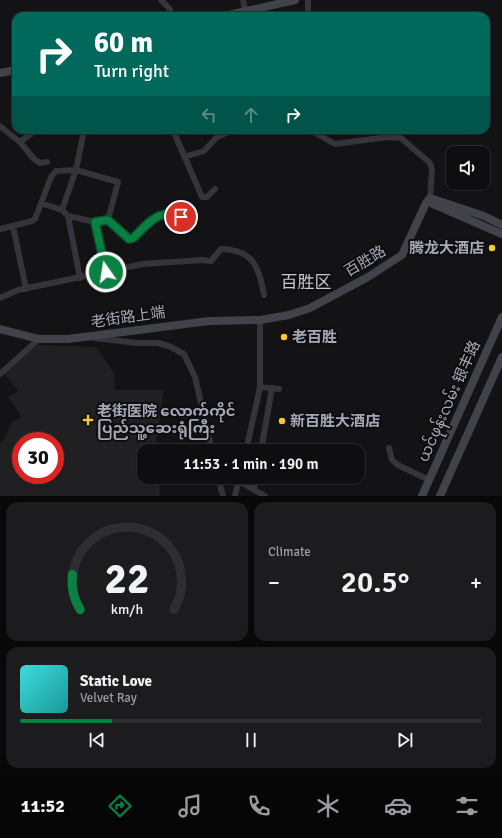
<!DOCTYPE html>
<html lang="en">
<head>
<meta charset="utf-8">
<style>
  body { margin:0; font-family:Signika,"Noto Sans SC","Noto Sans Myanmar",sans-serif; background:#1c1c1e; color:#f1f3f6; height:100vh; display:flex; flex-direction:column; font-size:15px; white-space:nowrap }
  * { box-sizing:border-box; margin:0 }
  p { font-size:13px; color:#9b9c9f }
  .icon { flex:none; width:22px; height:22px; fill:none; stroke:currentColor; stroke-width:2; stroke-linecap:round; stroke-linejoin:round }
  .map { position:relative; height:496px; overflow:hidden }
  .details { display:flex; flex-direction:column; gap:6px; padding:6px; background:#080809; flex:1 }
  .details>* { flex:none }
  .top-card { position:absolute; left:12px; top:12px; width:478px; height:122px; border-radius:12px; box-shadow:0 1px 3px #0004,0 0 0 1px #2e2e30; background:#00695c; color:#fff; overflow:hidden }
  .controls { position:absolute; left:446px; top:146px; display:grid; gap:8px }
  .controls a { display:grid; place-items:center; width:44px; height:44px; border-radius:8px; background:#0e0e10; box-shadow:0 1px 3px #0004,0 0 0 1px #2e2e30; font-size:20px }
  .speed { position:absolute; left:12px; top:432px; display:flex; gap:8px; font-size:20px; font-weight:700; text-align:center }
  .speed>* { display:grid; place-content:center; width:52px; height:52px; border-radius:50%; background:#0e0e10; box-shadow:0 1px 3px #0004,0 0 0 1px #2e2e30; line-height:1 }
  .speed .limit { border:6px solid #d22; background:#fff; color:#111 }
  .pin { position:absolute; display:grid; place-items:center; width:34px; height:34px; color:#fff; margin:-17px; border:2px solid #fff; border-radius:50%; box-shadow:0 1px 4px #0007 }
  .me { position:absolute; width:44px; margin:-22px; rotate:347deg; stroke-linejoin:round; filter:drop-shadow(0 0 3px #0008) }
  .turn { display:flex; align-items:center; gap:14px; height:84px; padding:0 16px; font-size:18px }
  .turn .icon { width:52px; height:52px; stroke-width:2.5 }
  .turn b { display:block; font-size:28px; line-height:34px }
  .lanes { display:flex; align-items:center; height:38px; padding:0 16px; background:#0003; justify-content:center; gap:20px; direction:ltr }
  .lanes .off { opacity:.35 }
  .big { font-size:30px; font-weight:600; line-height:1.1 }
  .details .widget { flex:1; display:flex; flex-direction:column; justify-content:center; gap:6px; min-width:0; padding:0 14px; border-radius:12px; background:#1c1c1e }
  .details .dial { align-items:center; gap:0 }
  .dial svg { height:104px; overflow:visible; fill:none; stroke:#2e2e30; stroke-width:7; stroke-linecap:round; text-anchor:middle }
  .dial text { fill:#f1f3f6; stroke:none }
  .song { display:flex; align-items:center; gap:12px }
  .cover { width:48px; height:48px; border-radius:6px; background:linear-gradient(135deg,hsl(180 70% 55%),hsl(180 70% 35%)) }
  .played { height:4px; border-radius:2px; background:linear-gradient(90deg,#0b8043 20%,#2e2e30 20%) }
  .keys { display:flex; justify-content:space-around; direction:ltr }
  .heat { display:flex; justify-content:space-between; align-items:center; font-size:22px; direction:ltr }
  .details .tiles { flex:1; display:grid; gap:6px; grid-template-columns:1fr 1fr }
  .widget:last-child { grid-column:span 2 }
  .trip { position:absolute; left:137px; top:444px; width:228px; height:40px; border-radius:12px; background:#0e0e10; box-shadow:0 1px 3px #0004,0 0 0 1px #2e2e30; font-weight:600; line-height:40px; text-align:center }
  .tabs { display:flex; height:64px; justify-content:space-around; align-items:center; background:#060606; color:#9b9c9f }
  .tabs .icon { width:28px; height:28px }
  .tabs .selected { color:#0b8043 }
  .tabs b { font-size:18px; color:#f1f3f6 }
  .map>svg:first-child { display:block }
  .built { fill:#201f22; fill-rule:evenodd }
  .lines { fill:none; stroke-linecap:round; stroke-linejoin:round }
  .street { stroke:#34343a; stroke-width:6 }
  .secondary { stroke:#42434a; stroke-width:8 }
  .route-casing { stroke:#07532c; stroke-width:10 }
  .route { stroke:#0b8043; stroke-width:7 }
  .poi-dot { fill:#f4cb2d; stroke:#0e0e10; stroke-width:1.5 }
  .labels { text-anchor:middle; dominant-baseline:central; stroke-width:4; stroke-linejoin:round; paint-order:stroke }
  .poi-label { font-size:15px; font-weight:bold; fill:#a5a8b6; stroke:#0e0e10; text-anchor:start }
  .street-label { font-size:15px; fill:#a5a8b6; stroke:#0e0e10 }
  .quarter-label { font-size:17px; fill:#c6c7d2; stroke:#0e0e10 }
</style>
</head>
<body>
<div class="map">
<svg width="502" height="496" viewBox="0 0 502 496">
  <rect width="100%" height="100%" fill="#131315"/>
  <path class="built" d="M38,345L96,347L114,373L115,390H164L156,442L157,451H144V477H159L160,496H0V442L4,440L12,422L22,417L8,397L18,391L4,373ZM21,441H55V475H21Z"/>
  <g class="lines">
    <path class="street" d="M161,0L169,8L173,16
      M243,0L245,10
      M308,16V0
      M0,126L20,142L34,159L40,163L47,162
      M173,130L202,197H207L215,189
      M310,130L335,144L388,137L401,138L430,163L432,169L430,198L431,201
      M20,142L36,130
      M184,157L204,151L217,137L234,130
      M41,203L62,210L68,216L95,222L108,220
      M62,210L76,170L84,130
      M68,216L80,278
      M108,220L129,239L133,238C142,230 154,214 168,214C172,215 176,216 181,217
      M95,222L107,272
      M13,226L26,289
      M0,229L32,221L35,219L51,177L56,171L76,170L118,182L108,220
      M0,298L18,290L143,264L201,260L211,261L221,249C253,250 259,266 264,295
      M94,338L137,343H158L169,346L184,354L195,377L212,451
      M0,374L39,339
      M260,387L279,389
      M389,448L392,460L398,465L429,480
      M246,451L260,387V320
      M261,451L272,388
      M218,477L223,496
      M239,481L265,496
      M254,490L256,477
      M235,496L239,478"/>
    <path class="secondary" d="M224,16L295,0
      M0,73L16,70
      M433,204L502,234
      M0,329L39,339H68L209,321L260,320L289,315L310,308L368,277L402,255L426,203L430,198L484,216L502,225
      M422,496L502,317
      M440,496L502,357"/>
  </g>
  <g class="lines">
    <defs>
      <path id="route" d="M106,272L95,222L108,220L129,239L133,238C142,230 154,214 168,214C172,215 176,216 181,217"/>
    </defs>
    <use href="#route" class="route-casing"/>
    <use href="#route" class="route"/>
  </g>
  <g class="poi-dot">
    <circle cx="492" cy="248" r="4"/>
    <circle cx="284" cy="337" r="4"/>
    <path d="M86 414h4v4h4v4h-4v4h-4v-4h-4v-4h4z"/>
    <circle cx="282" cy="421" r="4"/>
  </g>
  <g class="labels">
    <g class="poi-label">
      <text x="484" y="248" text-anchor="end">腾龙大酒店</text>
      <text x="292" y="337">老百胜</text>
      <text x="97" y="411">老街医院 လောက်ကိုင်<tspan x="97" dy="17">ပြည်သူ့ဆေးရုံကြီး</tspan></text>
      <text x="290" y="421">新百胜大酒店</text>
    </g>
    <g class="street-label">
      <text transform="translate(365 261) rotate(-31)">百胜路</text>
      <text transform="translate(128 317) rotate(-8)">老街路上端</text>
      <text transform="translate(449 401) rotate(-66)">ယင်ဖုန်းလမ်း 银丰路</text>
    </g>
    <g class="quarter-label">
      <text x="306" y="282">百胜区</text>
    </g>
  </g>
</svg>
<div class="controls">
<a><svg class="icon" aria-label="sound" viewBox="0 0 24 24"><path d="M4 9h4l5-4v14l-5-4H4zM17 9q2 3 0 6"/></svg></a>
</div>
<div class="speed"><div class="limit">30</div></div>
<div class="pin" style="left:181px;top:217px;background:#d93025"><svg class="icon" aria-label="arrive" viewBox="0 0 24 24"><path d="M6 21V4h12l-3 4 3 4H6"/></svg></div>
<svg class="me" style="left:106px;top:272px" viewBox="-20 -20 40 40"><circle r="17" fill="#0b8043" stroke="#fff" stroke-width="3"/><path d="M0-11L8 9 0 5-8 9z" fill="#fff"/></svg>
<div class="trip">11:53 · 1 min · 190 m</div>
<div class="top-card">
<div class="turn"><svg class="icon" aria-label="right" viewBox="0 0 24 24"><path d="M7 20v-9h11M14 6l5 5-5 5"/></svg><div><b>60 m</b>Turn right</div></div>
<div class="lanes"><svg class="icon off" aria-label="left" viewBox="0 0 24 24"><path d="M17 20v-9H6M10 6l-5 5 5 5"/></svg><svg class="icon off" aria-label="ahead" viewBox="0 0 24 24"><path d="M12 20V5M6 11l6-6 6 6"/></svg><svg class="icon" aria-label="right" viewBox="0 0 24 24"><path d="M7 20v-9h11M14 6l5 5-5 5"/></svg></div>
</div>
</div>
<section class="details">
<div class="tiles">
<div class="widget dial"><svg viewBox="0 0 100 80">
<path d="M14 69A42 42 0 1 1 86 69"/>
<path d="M14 69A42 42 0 0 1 8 42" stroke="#0b8043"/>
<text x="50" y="56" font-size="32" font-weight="700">22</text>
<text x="50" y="72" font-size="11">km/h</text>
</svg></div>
<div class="widget"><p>Climate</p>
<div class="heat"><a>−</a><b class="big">20.5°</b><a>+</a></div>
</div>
<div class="widget">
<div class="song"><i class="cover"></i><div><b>Static Love</b><p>Velvet Ray</p></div></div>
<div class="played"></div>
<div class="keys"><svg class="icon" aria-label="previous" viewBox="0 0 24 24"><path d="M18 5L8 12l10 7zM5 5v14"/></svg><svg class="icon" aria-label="pause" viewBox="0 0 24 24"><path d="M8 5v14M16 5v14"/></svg><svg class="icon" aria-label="next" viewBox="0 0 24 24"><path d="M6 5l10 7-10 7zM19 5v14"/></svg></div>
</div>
</div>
</section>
<nav class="tabs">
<b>11:52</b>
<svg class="icon selected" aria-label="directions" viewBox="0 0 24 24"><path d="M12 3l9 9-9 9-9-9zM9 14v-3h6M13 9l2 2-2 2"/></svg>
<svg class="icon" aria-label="music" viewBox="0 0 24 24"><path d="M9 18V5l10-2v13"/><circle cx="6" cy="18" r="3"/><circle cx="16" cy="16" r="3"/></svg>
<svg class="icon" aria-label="phone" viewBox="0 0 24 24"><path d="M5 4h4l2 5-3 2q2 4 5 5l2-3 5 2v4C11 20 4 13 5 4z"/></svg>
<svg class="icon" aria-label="climate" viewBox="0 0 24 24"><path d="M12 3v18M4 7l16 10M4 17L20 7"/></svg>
<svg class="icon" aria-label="car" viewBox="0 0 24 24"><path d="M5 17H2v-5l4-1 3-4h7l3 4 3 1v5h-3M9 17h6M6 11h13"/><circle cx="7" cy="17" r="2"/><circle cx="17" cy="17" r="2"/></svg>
<svg class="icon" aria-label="filters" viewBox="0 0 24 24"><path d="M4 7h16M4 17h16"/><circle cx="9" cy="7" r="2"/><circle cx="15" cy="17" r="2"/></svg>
</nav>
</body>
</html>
